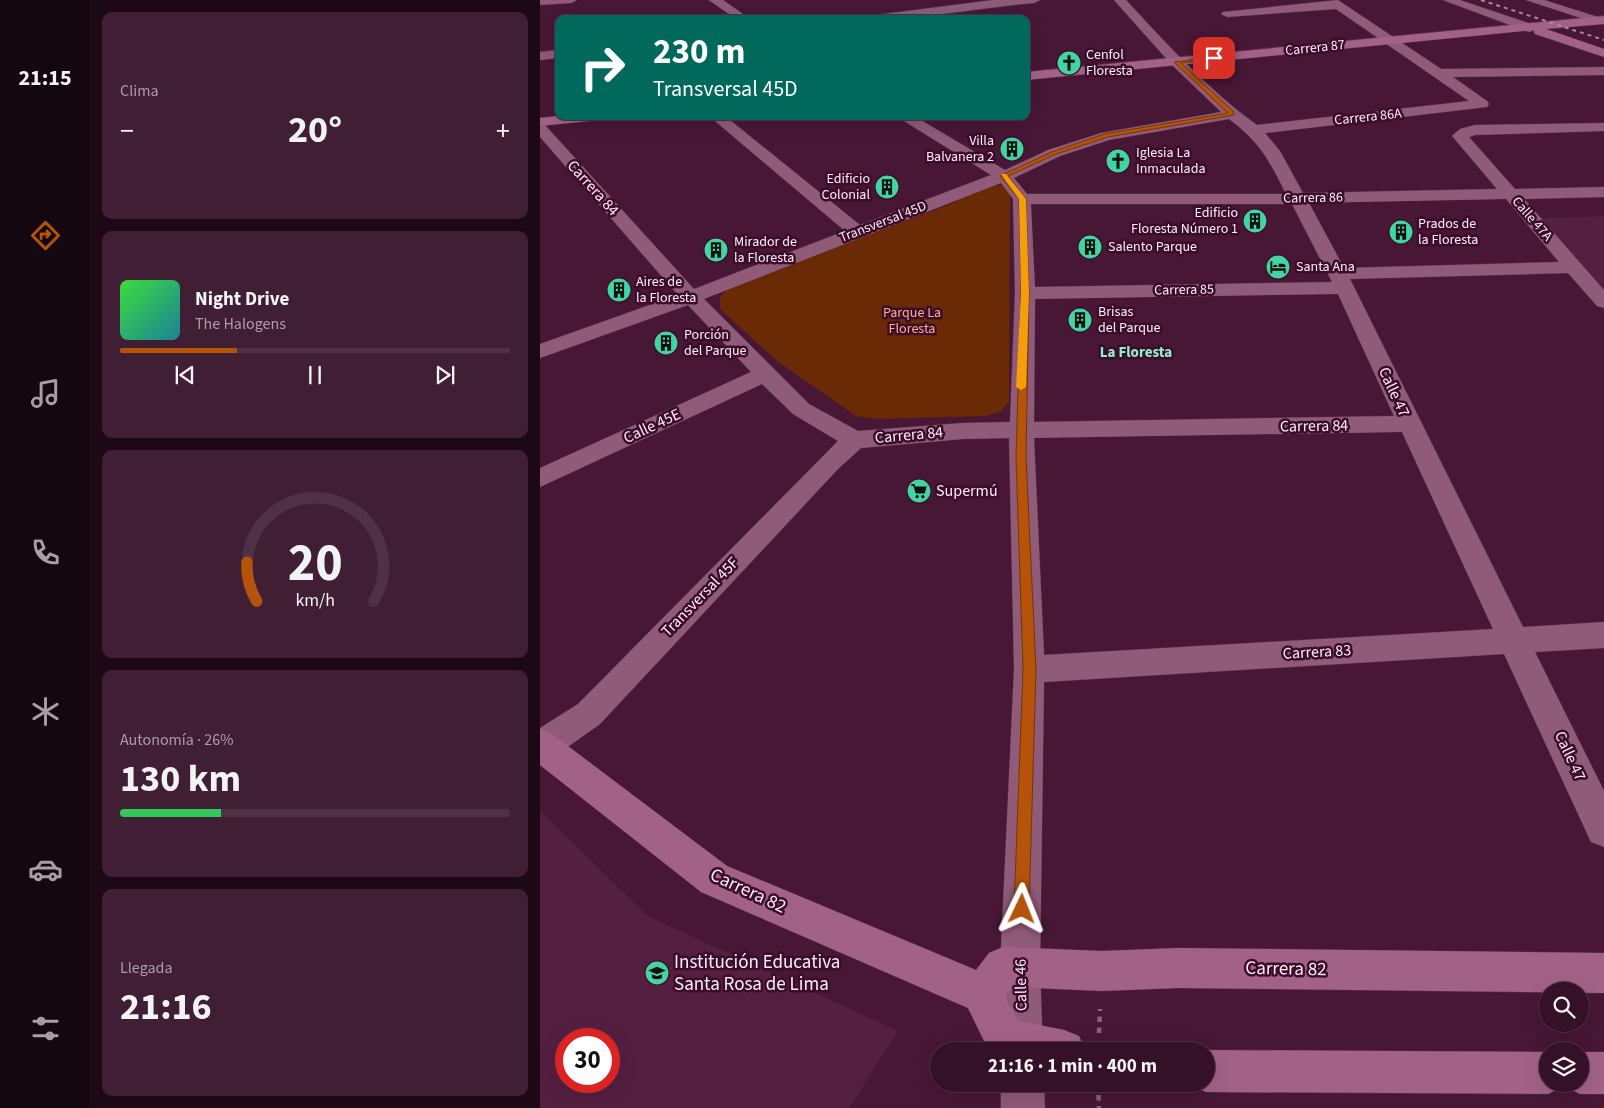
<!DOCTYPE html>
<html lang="es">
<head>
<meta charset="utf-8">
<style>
  body { margin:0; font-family:"Source Sans 3",sans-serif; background:#401f34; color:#f1f3f6; height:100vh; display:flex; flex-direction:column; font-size:19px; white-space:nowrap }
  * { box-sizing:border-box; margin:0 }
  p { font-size:16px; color:#aa9da8 }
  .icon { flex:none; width:28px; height:28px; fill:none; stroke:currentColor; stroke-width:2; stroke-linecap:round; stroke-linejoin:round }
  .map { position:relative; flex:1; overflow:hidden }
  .drawer { display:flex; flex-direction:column; gap:12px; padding:12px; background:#1d0916; width:450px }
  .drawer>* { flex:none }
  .top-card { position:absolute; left:15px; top:15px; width:475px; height:105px; border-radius:10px; box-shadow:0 5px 20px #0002,0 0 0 1px #4f3145; background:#00695c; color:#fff; overflow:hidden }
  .buttons { position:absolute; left:999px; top:982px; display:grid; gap:10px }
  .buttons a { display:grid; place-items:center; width:50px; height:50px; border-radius:50%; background:#351128; box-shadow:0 5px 20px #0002,0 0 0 1px #4f3145; font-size:25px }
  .speed { position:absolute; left:15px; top:1028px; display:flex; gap:10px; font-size:25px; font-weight:700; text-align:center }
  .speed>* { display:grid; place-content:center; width:65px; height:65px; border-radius:50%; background:#351128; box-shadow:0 5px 20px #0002,0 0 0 1px #4f3145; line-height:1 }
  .speed .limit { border:8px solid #d22; background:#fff; color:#111 }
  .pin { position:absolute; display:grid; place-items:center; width:42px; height:42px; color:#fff; margin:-21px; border-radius:10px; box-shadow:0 2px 8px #0006 }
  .me { position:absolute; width:55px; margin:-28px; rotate:2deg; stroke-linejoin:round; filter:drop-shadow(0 0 4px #0008) }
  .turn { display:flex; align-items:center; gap:18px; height:105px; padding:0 15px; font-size:22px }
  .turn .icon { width:65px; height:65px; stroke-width:2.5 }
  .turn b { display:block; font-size:35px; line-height:42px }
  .big { font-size:38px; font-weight:700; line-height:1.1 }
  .drawer .widget { flex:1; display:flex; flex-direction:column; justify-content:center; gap:8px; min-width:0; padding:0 18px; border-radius:10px; background:#401f34 }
  .drawer .dial { align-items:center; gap:0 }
  .dial svg { height:130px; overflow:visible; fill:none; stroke:#4f3145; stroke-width:7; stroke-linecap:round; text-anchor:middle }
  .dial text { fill:#f1f3f6; stroke:none }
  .song { display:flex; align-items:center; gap:15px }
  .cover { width:60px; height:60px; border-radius:8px; background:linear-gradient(135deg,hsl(120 70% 55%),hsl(190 70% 35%)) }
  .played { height:5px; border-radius:2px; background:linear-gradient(90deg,#b45309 30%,#4f3145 30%) }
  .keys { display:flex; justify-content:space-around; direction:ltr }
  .heat { display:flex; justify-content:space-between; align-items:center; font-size:28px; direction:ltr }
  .charge { height:8px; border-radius:4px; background:linear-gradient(90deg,#34c759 26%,#4f3145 0) }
  .trip { position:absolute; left:390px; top:1042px; width:285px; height:50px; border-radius:25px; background:#351128; box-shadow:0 5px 20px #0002,0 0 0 1px #4f3145; font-weight:700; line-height:50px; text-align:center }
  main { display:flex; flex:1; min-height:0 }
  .menu { display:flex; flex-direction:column; width:90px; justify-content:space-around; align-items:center; background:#150710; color:#aa9da8 }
  .menu .icon { width:35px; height:35px }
  .menu .current { color:#b45309 }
  .menu b { font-size:22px; color:#f1f3f6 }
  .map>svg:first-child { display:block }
  .built { fill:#551f41; fill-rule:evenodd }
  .green { fill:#692a05 }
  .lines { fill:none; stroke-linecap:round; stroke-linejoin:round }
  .street-casing { stroke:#59344c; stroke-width:1 }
  .secondary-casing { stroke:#59344c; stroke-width:1 }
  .path { stroke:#866379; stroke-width:4.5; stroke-dasharray:5.5 5.5; stroke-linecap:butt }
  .street { fill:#905a79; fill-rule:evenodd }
  .secondary { fill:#a26287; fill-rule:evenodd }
  .rail { stroke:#a7899b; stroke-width:2; stroke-dasharray:4 4; stroke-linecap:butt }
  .route { fill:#b45309; stroke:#753606 }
  .slow { fill:#f59e0b }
  .labels { text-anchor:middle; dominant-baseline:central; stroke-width:5; stroke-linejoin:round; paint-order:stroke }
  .far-street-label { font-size:14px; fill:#fbeef5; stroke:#3c0c2b }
  .far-poi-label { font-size:14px; fill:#fbeef5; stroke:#3c0c2b; text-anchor:start }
  .far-park-label { font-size:14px; fill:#ffad88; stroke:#3c0c2b }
  .far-neighbourhood-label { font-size:15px; font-weight:bold; fill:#94ecc6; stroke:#3c0c2b }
  .street-label { font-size:16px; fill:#fbeef5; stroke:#3c0c2b }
  .poi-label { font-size:16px; fill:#fbeef5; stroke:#3c0c2b; text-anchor:start }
  .near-street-label { font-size:19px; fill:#fbeef5; stroke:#3c0c2b }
  .near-poi-label { font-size:19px; fill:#fbeef5; stroke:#3c0c2b; text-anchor:start }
</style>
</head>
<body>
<main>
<nav class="menu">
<b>21:15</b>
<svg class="icon current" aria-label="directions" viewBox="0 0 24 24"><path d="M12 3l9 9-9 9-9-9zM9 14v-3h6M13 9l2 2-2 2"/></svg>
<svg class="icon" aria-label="music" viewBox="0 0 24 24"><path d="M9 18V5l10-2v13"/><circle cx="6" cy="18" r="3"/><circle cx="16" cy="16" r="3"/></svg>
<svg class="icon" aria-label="phone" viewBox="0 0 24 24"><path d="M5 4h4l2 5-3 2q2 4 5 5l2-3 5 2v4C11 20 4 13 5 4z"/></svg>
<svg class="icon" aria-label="climate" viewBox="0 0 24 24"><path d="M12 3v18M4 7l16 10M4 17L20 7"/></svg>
<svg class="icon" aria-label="car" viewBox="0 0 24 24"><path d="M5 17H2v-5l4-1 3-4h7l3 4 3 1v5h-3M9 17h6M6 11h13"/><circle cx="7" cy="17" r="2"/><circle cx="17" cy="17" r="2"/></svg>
<svg class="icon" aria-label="filters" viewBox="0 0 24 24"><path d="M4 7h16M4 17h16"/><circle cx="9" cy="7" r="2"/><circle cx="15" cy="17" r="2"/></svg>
</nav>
<section class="drawer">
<div class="widget"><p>Clima</p>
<div class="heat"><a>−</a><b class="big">20°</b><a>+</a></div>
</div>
<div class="widget">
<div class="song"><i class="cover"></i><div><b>Night Drive</b><p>The Halogens</p></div></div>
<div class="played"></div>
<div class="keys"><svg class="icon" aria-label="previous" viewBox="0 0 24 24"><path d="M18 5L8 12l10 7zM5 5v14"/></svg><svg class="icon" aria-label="pause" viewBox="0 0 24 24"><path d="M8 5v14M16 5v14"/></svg><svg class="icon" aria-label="next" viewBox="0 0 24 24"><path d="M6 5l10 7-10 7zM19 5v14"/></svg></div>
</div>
<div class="widget dial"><svg viewBox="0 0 100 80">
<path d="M14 69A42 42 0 1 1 86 69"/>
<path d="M14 69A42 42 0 0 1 8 45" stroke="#b45309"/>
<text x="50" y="56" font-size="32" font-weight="700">20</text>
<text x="50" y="72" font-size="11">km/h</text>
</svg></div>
<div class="widget"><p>Autonomía · 26%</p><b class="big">130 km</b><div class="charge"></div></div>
<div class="widget"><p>Llegada</p><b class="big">21:16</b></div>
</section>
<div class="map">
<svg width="1064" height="1108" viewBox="0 0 1064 1108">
  <rect width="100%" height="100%" fill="#471735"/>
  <path class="built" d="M1064,216V293L996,218Z
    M0,811L108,916L358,1031L309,1108H0ZM26,1039H69V1081H26Z"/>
  <path class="green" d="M461,185L470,190L469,402L460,412L445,416L337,419L316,416L237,361L180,309V298L189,286L416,202L421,193L448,186Z"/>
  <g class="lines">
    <defs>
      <path id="street" d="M0,0H37L31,3L0,5Z
        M169,0H183L210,19H196Z
        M453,0H500L494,3C439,8 385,19 330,19L336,15Z
        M574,0H586C627,44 668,90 717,125L929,101L796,9L687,17L681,14L683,12L798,0L901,69L1064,67V75L913,77L947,101L949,104L947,107L725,133L740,151L763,193L957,189L912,136L920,129L935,125L1064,123V131L935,135L929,137L975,189L1064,187V197L984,199L1064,290V308L1057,306L1028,273L810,279L983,627L1064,622V648L995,652L1064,791V847L1051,842L964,654L504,682L500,969L503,1051H461L460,969L474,669L469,438L423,439L321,448L298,469L60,724L12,758L0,763V728L38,704L298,441L253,414L222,384L0,487V468L211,372L148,305L0,358V344L138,295L0,137V124L5,125L154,289L305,231L169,116H185L320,225L451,175L356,116H374L465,170L508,150L561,133L681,112L632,65ZM689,119C720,142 729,160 746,194H487L474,178L520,156L569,140ZM461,183L473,199L475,293L470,422L423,423L318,431L269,404L164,299ZM966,199L1019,262L804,268L769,203ZM491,204H752L792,282L495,287ZM798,294L854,416L494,422L495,299ZM862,432L953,629L504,655L494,438Z
        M903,0H920L994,25L996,28L990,32L986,31Z
        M986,0H1004L1061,18L1063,20L1057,24L1053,22Z
        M19,50V58L0,60V52Z
        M461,1084H504L505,1108H461Z"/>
      <path id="secondary" d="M1064,16V24L1006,29L1064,49V57L995,34L993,30L486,80V72Z
        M19,116H66L59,120L0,126V118Z
        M0,729L12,734L187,866L436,970L449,953L463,947L562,951L638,948L1064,953V993L638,988L562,991L472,987L465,997L478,1021L524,1030L539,1036L545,1051H449L428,1008L161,892L0,765Z
        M666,1050L1008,1052V1084H1040V1052H1064V1094H1040L1024,1086L1008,1094L666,1092L650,1084H666V1051H662Z"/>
    </defs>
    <use href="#street" class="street-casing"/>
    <use href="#secondary" class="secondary-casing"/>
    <path class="path" d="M559,1033L560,1009
      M558,1084L559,1108"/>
    <use href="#street" class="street"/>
    <use href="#secondary" class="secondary"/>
    <path class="rail" d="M941,0L1064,40"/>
  </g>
  <path class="route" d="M674,57L676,59L641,63L694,112V115L568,137L516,154L468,176L486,199L487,238L489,293L486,457L496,669L489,909L487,914L482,916L476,914L474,909L483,669L476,457L481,293L480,238L479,199L460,176L512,152L564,134L688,113L634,62Z"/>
  <path class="slow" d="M461,174H466L486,199L489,293L486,387L481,390L476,387L481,293L479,199Z"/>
  <defs>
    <symbol id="church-disc" viewBox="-11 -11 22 22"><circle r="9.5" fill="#42d4a1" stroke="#3c0c2b"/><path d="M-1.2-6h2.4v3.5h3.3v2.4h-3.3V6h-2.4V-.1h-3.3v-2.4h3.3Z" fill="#111"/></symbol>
    <symbol id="building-disc" viewBox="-11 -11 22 22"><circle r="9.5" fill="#42d4a1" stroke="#3c0c2b"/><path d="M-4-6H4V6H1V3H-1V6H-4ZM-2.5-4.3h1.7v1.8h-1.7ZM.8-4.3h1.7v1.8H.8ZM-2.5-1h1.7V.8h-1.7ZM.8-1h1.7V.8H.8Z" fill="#111"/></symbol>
    <symbol id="hotel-disc" viewBox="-11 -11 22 22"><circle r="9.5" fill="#42d4a1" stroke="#3c0c2b"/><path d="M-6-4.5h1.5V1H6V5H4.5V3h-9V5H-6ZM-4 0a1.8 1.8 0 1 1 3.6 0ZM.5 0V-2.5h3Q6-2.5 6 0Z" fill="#111"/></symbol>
    <symbol id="supermarket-disc" viewBox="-11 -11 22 22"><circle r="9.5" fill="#42d4a1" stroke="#3c0c2b"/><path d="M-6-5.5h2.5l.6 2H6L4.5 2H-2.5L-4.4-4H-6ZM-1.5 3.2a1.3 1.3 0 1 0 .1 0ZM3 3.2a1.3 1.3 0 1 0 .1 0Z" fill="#111"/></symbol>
    <symbol id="school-disc" viewBox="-11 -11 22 22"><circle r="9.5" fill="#42d4a1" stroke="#3c0c2b"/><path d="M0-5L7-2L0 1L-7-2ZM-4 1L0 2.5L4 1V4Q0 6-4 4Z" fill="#111"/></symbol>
  </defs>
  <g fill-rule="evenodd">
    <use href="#church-disc" x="515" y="49" width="28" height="28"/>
    <use href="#building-disc" x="458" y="135" width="28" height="28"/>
    <use href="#church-disc" x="564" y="147" width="28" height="28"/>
    <use href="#building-disc" x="333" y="173" width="28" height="28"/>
    <use href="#building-disc" x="701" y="207" width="28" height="28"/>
    <use href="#building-disc" x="847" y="218" width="28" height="28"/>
    <use href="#building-disc" x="536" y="233" width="28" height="28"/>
    <use href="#building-disc" x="162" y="236" width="28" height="28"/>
    <use href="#hotel-disc" x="724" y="253" width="28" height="28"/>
    <use href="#building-disc" x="65" y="276" width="28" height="28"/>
    <use href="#building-disc" x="526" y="306" width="28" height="28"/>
    <use href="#building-disc" x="112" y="329" width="28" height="28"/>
    <use href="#supermarket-disc" x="365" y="477" width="28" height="28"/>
    <use href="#school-disc" x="103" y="959" width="28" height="28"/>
  </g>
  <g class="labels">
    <g class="far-street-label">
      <text transform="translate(775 48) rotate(-6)">Carrera 87</text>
      <text transform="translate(828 117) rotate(-6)">Carrera 86A</text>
      <text transform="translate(773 198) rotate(-1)">Carrera 86</text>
      <text transform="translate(992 219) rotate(49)">Calle 47A</text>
      <text transform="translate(343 222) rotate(-21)">Transversal 45D</text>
      <text transform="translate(644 290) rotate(-1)">Carrera 85</text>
    </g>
    <g class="far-poi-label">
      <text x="546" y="55">Cenfol<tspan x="546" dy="16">Floresta</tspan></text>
      <text x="454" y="141" text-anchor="end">Villa<tspan x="454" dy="16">Balvanera 2</tspan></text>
      <text x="596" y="153">Iglesia La<tspan x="596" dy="16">Inmaculada</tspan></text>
      <text x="330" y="179" text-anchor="end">Edificio<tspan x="330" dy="16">Colonial</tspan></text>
      <text x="698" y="213" text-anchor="end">Edificio<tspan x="698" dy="16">Floresta Número 1</tspan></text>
      <text x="878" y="224">Prados de<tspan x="878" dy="16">la Floresta</tspan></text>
      <text x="194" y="242">Mirador de<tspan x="194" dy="16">la Floresta</tspan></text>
      <text x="568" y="247">Salento Parque</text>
      <text x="756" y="267">Santa Ana</text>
      <text x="96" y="282">Aires de<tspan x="96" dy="16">la Floresta</tspan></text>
      <text x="558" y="312">Brisas<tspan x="558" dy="16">del Parque</tspan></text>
      <text x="144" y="335">Porción<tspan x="144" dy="16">del Parque</tspan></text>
    </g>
    <g class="far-park-label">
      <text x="372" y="313">Parque La<tspan x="372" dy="16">Floresta</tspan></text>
    </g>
    <g class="far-neighbourhood-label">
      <text x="596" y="352">La Floresta</text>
    </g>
    <g class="street-label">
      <text transform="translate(53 188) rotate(48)">Carrera 84</text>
      <text transform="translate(854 392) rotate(65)">Calle 47</text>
      <text transform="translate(112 426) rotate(-25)">Calle 45E</text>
      <text transform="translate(774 426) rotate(-1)">Carrera 84</text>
      <text transform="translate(369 435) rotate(-5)">Carrera 84</text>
      <text transform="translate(160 597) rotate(-46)">Transversal 45F</text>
      <text transform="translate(777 652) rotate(-3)">Carrera 83</text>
      <text transform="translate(1030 756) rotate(65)">Calle 47</text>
      <text transform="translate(481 985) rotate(-91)">Calle 46</text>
    </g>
    <g class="poi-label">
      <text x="396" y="491">Supermú</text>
    </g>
    <g class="near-street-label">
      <text transform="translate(208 891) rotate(25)">Carrera 82</text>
      <text transform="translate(746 969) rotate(1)">Carrera 82</text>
    </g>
    <g class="near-poi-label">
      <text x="134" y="962">Institución Educativa<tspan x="134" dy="22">Santa Rosa de Lima</tspan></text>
    </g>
  </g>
</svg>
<div class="buttons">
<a><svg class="icon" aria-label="search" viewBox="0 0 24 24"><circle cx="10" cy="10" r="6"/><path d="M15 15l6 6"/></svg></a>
<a><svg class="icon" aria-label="layers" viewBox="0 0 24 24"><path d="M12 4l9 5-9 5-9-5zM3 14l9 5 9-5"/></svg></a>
</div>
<div class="speed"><div class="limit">30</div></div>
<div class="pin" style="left:674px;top:58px;background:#d93025"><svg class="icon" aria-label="arrive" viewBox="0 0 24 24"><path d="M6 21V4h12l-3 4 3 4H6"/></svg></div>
<svg class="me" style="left:482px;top:909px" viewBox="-20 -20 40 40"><path d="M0-17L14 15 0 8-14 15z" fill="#b45309" stroke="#fff" stroke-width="4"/></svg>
<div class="trip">21:16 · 1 min · 400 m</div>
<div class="top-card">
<div class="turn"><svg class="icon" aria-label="right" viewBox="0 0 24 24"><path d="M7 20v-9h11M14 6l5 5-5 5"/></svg><div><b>230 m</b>Transversal 45D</div></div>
</div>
</div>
</main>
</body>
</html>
